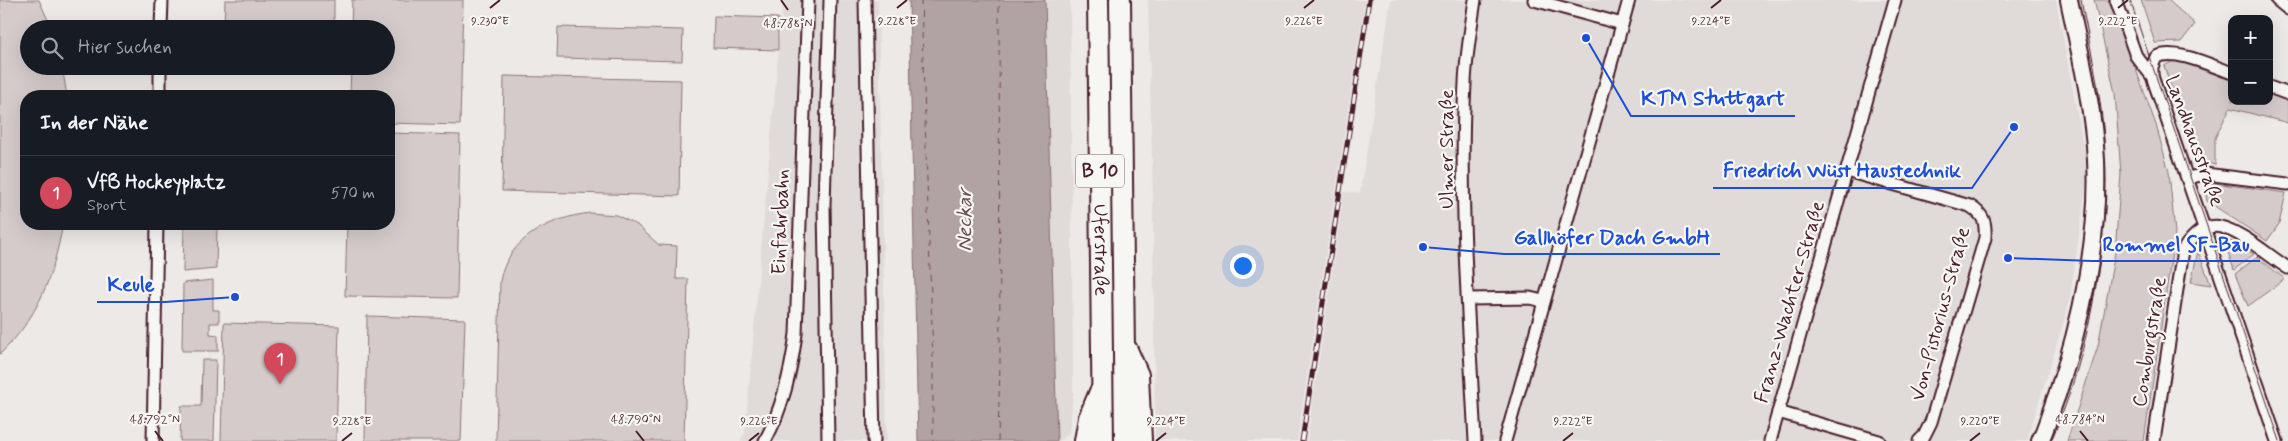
<!DOCTYPE html>
<html lang="de">
<head>
<meta charset="utf-8">
<style>
	body { margin:0; font-family:Mynerve,sans-serif; background:#20242c; color:#f1f3f6 }
	.controls { position:absolute; right:15px; top:15px; display:grid; overflow:hidden; border-radius:10px; box-shadow:0 5px 20px #0002 }
	.controls button { width:45px; height:45px; display:grid; place-items:center; padding:0; border:0; border-bottom:1px solid #363941; background:#171b24; color:#f1f3f6; font:25px sans-serif }
	.you { position:absolute; left:1242px; top:265px; width:18px; height:18px; margin:-12px; border:4px solid #fff; border-radius:50%; background:#1a73e8; box-shadow:0 0 0 8px #1a73e833 }
	.badge { display:grid; place-items:center; width:32px; height:32px; border-radius:50%; background:#d1495b; color:#fff; font-size:16px; font-weight:700 }
	.pin { position:absolute; translate:-50% -41px; filter:drop-shadow(0 1px 2px #0008) }
	.pin::after { content:''; position:absolute; top:26px; width:18px; height:15px; background:inherit; clip-path:polygon(0 0,100% 0,50% 100%) }
	.list { margin:0; padding:0; list-style:none }
	h2 { display:flex; justify-content:space-between; align-items:center; height:65px; margin:0; padding:0 20px; font-size:21px }
	h2 small { font-size:16px; font-weight:400; color:#9ea1a6 }
	.list li { display:grid; grid-template-columns:32px 1fr auto; gap:15px; align-items:center; box-sizing:border-box; height:75px; padding:0 20px; border-top:1px solid #363941 }
	.list b { display:block; font-size:19px; white-space:nowrap }
	.list p { margin:0; font-size:16px; white-space:nowrap; color:#9ea1a6 }
	.list em { font-size:16px; font-style:normal; color:#9ea1a6 }
	.icon { flex:none; width:28px; height:28px; fill:none; stroke:currentColor; stroke-width:2; stroke-linecap:round; stroke-linejoin:round }
	.map { position:relative; flex:none; width:2288px; height:441px; overflow:hidden }
	.search { position:absolute; background:#171b24; box-shadow:0 5px 20px #0002; left:20px; top:20px; width:375px; height:55px; display:flex; align-items:center; gap:12px; box-sizing:border-box; padding:0 18px; border-radius:28px; color:#9ea1a6; font-size:19px }
	.panel { position:absolute; background:#171b24; box-shadow:0 5px 20px #0002; left:20px; top:90px; width:375px; height:140px; border-radius:20px }
	.map>svg:first-child { display:block }
	.built { fill:#e0dad8 }
	.green { fill:#d4cbca; stroke:#8f757a }
	.water { fill:#b1a2a3; stroke:#886e73 }
	.lines { fill:none; stroke-linecap:round; stroke-linejoin:round }
	.ferry { stroke:#6e4d55; stroke-width:1; stroke-dasharray:6 5; stroke-linecap:butt }
	.street-casing { stroke:#4a1f2b; stroke-width:15 }
	.secondary-casing { stroke:#4a1f2b; stroke-width:20 }
	.highway-casing { stroke:#4a1f2b; stroke-width:24 }
	.street { stroke:#f6f6f2; stroke-width:11 }
	.secondary { stroke:#f6f6f2; stroke-width:16 }
	.highway { stroke:#f6f6f2; stroke-width:20 }
	.tram { stroke:#4a1f2b; stroke-width:1 }
	.rail-casing { stroke:#4a1f2b; stroke-width:5 }
	.rail { stroke:#f6f6f2; stroke-width:3; stroke-dasharray:9; stroke-linecap:butt }
	.ticks { fill:none; stroke:#4a1f2b; stroke-width:2 }
	.labels { text-anchor:middle; dominant-baseline:central; stroke-width:4.5; stroke-linejoin:round; paint-order:stroke }
	.shield { fill:#f6f6f2; stroke:#7e6067; stroke-width:1 }
	.shield-label { font-size:19px; font-weight:bold; fill:#4a1f2b }
	.street-label { font-size:20px; fill:#4a1f2b; stroke:#f6f6f2 }
	.water-label { font-size:21px; font-style:italic; fill:#6e4d55; stroke:#f6f6f2 }
	.ticks-label { font-size:12px; text-anchor:middle; fill:#4a1f2b; stroke:#f6f6f2; stroke-width:4.5; stroke-linejoin:round; paint-order:stroke }
	.leader { fill:none; stroke:#1d4ed8; stroke-width:2 }
	.callout-dot { fill:#1d4ed8; stroke:#f6f6f2; stroke-width:2 }
	.callout-label { font-size:21px; text-anchor:middle; font-weight:bold; fill:#1d4ed8; stroke:#f6f6f2; stroke-width:4.5; stroke-linejoin:round; paint-order:stroke }
</style>
</head>
<body>
<div class="map">
<svg width="2288" height="441" viewBox="0 0 2288 441">
	<rect width="100%" height="100%" fill="#ece9e6"/>
	<filter id="ink" filterUnits="userSpaceOnUse"><feTurbulence type="fractalNoise" baseFrequency=".02" numOctaves="2"/><feDisplacementMap in="SourceGraphic" scale="10" xChannelSelector="R" yChannelSelector="G"/><feConvolveMatrix kernelMatrix="1 2 1 2 8 2 1 2 1" color-interpolation-filters="sRGB"/></filter>
	<g filter="url(#ink)">
		<!-- built -->
		<g class="built">
			<polygon points="783,0 878,0 887,441 740,441 745,433"/>
			<polygon points="1045,0 1070,0 1073,393 1069,433 1061,440 1057,441"/>
			<polygon points="1148,0 1365,0 1297,441 1155,441 1153,200"/>
			<polygon points="1391,0 2056,0 2088,171 2069,304 2027,441 1307,441 1344,192 1360,193"/>
		</g>
		<!-- green -->
		<g class="green">
			<path d="M0,0H39L52,29H29V66H62L67,96H26V224H63C53,276 39,317 0,354Z"/>
			<polygon points="225,0 334,0 334,29 224,29"/>
			<polygon points="352,0 463,0 460,125 389,123 389,96 350,96 351,66 386,66 386,29 351,29"/>
			<polygon points="2094,0 2111,0 2156,125 2169,172 2175,233 2144,441 2067,441 2098,346 2115,252 2121,174 2115,93"/>
			<polygon points="2141,0 2168,0 2195,24 2181,42 2155,43"/>
			<polygon points="714,16 778,18 778,50 713,48"/>
			<polygon points="558,27 683,30 682,61 557,58"/>
			<polygon points="2175,60 2232,80 2232,101 2269,101 2269,93 2288,99 2288,123 2230,108 2215,138 2215,165 2196,160 2164,66"/>
			<polygon points="504,76 681,80 679,196 502,191"/>
			<polygon points="389,133 460,135 457,298 345,296 347,224 389,224"/>
			<polygon points="2215,183 2286,193 2279,224 2267,241 2207,201 2205,188"/>
			<path d="M590,213L616,215L637,225L659,245L677,246L676,279H688L684,441H496L500,281C508,238 550,218 590,213Z"/>
			<polygon points="184,224 217,224 216,269 183,272"/>
			<polygon points="2223,237 2254,254 2234,270"/>
			<polygon points="2198,251 2211,285 2191,282"/>
			<polygon points="2257,257 2285,279 2248,306 2235,274"/>
			<polygon points="213,280 213,310 219,310 219,323 210,323 210,334 218,335 218,351 182,351 183,283"/>
			<polygon points="367,316 465,319 461,441 365,441"/>
			<polygon points="224,323 339,326 336,441 221,441"/>
			<polygon points="202,360 216,360 214,441 180,441 181,406 201,406"/>
		</g>
		<!-- water -->
		<polygon class="water" points="909,0 1045,0 1057,441 918,441"/>
		<g class="lines">
			<!-- ferry -->
			<g class="ferry">
				<polyline points="921,0 933,359 933,441"/>
				<polyline points="998,441 1000,361 999,0"/>
			</g>
			<!-- street casing -->
			<g class="street-casing">
				<g id="street">
					<polyline points="865,0 874,441"/>
					<path d="M1475,0C1471,28 1466,56 1465,83C1459,202 1469,322 1475,441"/>
					<polyline points="1534,0 1622,24"/>
					<polyline points="2116,0 2136,56 2152,76 2277,441"/>
					<polyline points="2277,0 2288,9"/>
					<polyline points="161,29 162,0"/>
					<path d="M2152,76V67L2156,57C2176,48 2212,66 2232,73"/>
					<polyline points="2269,87 2288,94"/>
					<polyline points="160,96 160,66"/>
					<path d="M1847,171L1970,206C1984,215 1986,222 1985,238L1931,422L1924,436L1919,441"/>
					<polyline points="2188,178 2205,174 2288,184"/>
					<polyline points="1468,299 1530,298 1543,301"/>
					<polyline points="1778,412 1879,441"/>
					<polyline points="153,441 157,224"/>
					<path d="M765,441C783,407 791,372 796,334L808,0"/>
					<polyline points="828,441 824,205 830,0"/>
					<polyline points="1505,441 1629,0"/>
					<polyline points="1770,441 1895,0"/>
					<path d="M2154,441L2183,250C2191,238 2204,223 2221,227C2242,232 2269,256 2288,268"/>
				</g>
			</g>
			<!-- secondary casing -->
			<g class="secondary-casing">
				<path id="secondary" d="M2040,441C2047,426 2051,410 2057,395C2081,323 2100,236 2096,160C2093,106 2080,53 2069,0"/>
			</g>
			<!-- highway casing -->
			<g class="highway-casing">
				<g id="highway">
					<path id="s1" d="M1098,0L1103,441"/>
					<polyline points="1120,0 1125,441"/>
					<polyline points="1127,350 1138,375 1141,441"/>
					<polyline points="1085,441 1089,418 1100,392"/>
				</g>
			</g>
			<!-- street -->
			<use href="#street" class="street"/>
			<!-- secondary -->
			<use href="#secondary" class="secondary"/>
			<!-- highway -->
			<use href="#highway" class="highway"/>
			<!-- tram -->
			<g class="tram">
				<polyline points="2130,0 2280,441"/>
				<path d="M2051,441C2092,350 2112,226 2103,127C2099,84 2089,42 2081,0"/>
			</g>
			<!-- rail casing -->
			<g class="rail-casing">
				<polyline id="rail" points="1302,441 1369,0"/>
			</g>
			<!-- rail -->
			<use href="#rail" class="rail"/>
		</g>
	</g>
	<!-- ticks -->
	<path class="ticks" d="M781,0L788,10M490,8L500,0M897,8L907,0M1304,8L1314,0M1711,8L1721,0M2118,8L2128,0M155,431L163,441M636,431L644,441M2080,431L2088,441M342,441L352,433M749,441L759,433M1156,441L1166,433M1563,441L1573,433M1970,441L1980,433"/>
	<g class="labels">
		<!-- shield labels -->
		<rect class="shield" x="1076" y="154.5" width="48" height="33" rx="4"/>
		<g class="shield-label">
			<text x="1100" y="171">B 10</text>
		</g>
		<!-- street labels -->
		<g class="street-label">
			<text transform="translate(2194 141) rotate(70)">Landhausstraße</text>
			<text transform="translate(1447 149) rotate(-90)">Ulmer Straße</text>
			<text transform="translate(781 222) rotate(-88)">Einfahrbahn</text>
			<text stroke="none"><textPath href="#s1" startOffset="250">Uferstraße</textPath></text>
			<text transform="translate(1790 302) rotate(-74)">Franz-Wachter-Straße</text>
			<text transform="translate(1941 314) rotate(-75)">Von-Pistorius-Straße</text>
			<text transform="translate(2150 342) rotate(-81)">Comburgstraße</text>
		</g>
		<!-- water labels -->
		<g class="water-label">
			<text transform="translate(965 220) rotate(-90)">Neckar</text>
		</g>
	</g>
	<g class="ticks-label">
		<text x="897" y="25">9.228°E</text>
		<text x="1304" y="25">9.226°E</text>
		<text x="490" y="25">9.230°E</text>
		<text x="1711" y="25">9.224°E</text>
		<text x="2118" y="25">9.222°E</text>
		<text x="788" y="27">48.788°N</text>
		<text x="155" y="423">48.792°N</text>
		<text x="636" y="423">48.790°N</text>
		<text x="2080" y="423">48.784°N</text>
		<text x="352" y="425">9.228°E</text>
		<text x="759" y="425">9.226°E</text>
		<text x="1166" y="425">9.224°E</text>
		<text x="1573" y="425">9.222°E</text>
		<text x="1980" y="425">9.220°E</text>
	</g>
	<!-- callouts -->
	<path class="leader" d="M1586 38L1631 116H1795M2014 127L1972 188H1713M1423 247L1504 254H1720M2008 258L2092 261H2260M235 297L165 302H97"/>
	<g class="callout-dot">
		<circle cx="1586" cy="38" r="5"/>
		<circle cx="2014" cy="127" r="5"/>
		<circle cx="1423" cy="247" r="5"/>
		<circle cx="2008" cy="258" r="5"/>
		<circle cx="235" cy="297" r="5"/>
	</g>
	<g class="callout-label">
		<text x="1713" y="105">KTM Stuttgart</text>
		<text x="1842" y="177">Friedrich Wüst Haustechnik</text>
		<text x="1612" y="244">Gallhöfer Dach GmbH</text>
		<text x="2176" y="251">Rommel SF-Bau</text>
		<text x="131" y="291">Keule</text>
	</g>
</svg>
<div class="controls">
<button>+</button>
<button>−</button>
</div>
<div class="you"></div>
<div class="pin badge" style="left:280px;top:384px">1</div>
<div class="search"><svg class="icon" aria-label="search" viewBox="0 0 24 24"><circle cx="10" cy="10" r="6"/><path d="M15 15l6 6"/></svg>Hier suchen</div>
<section class="panel">
<h2>In der Nähe<small></small></h2>
<ul class="list">
<li><span class="badge">1</span><div><b>VfB Hockeyplatz</b><p>Sport</p></div><em>570 m</em></li>
</ul>
</section>
</div>
</body>
</html>
